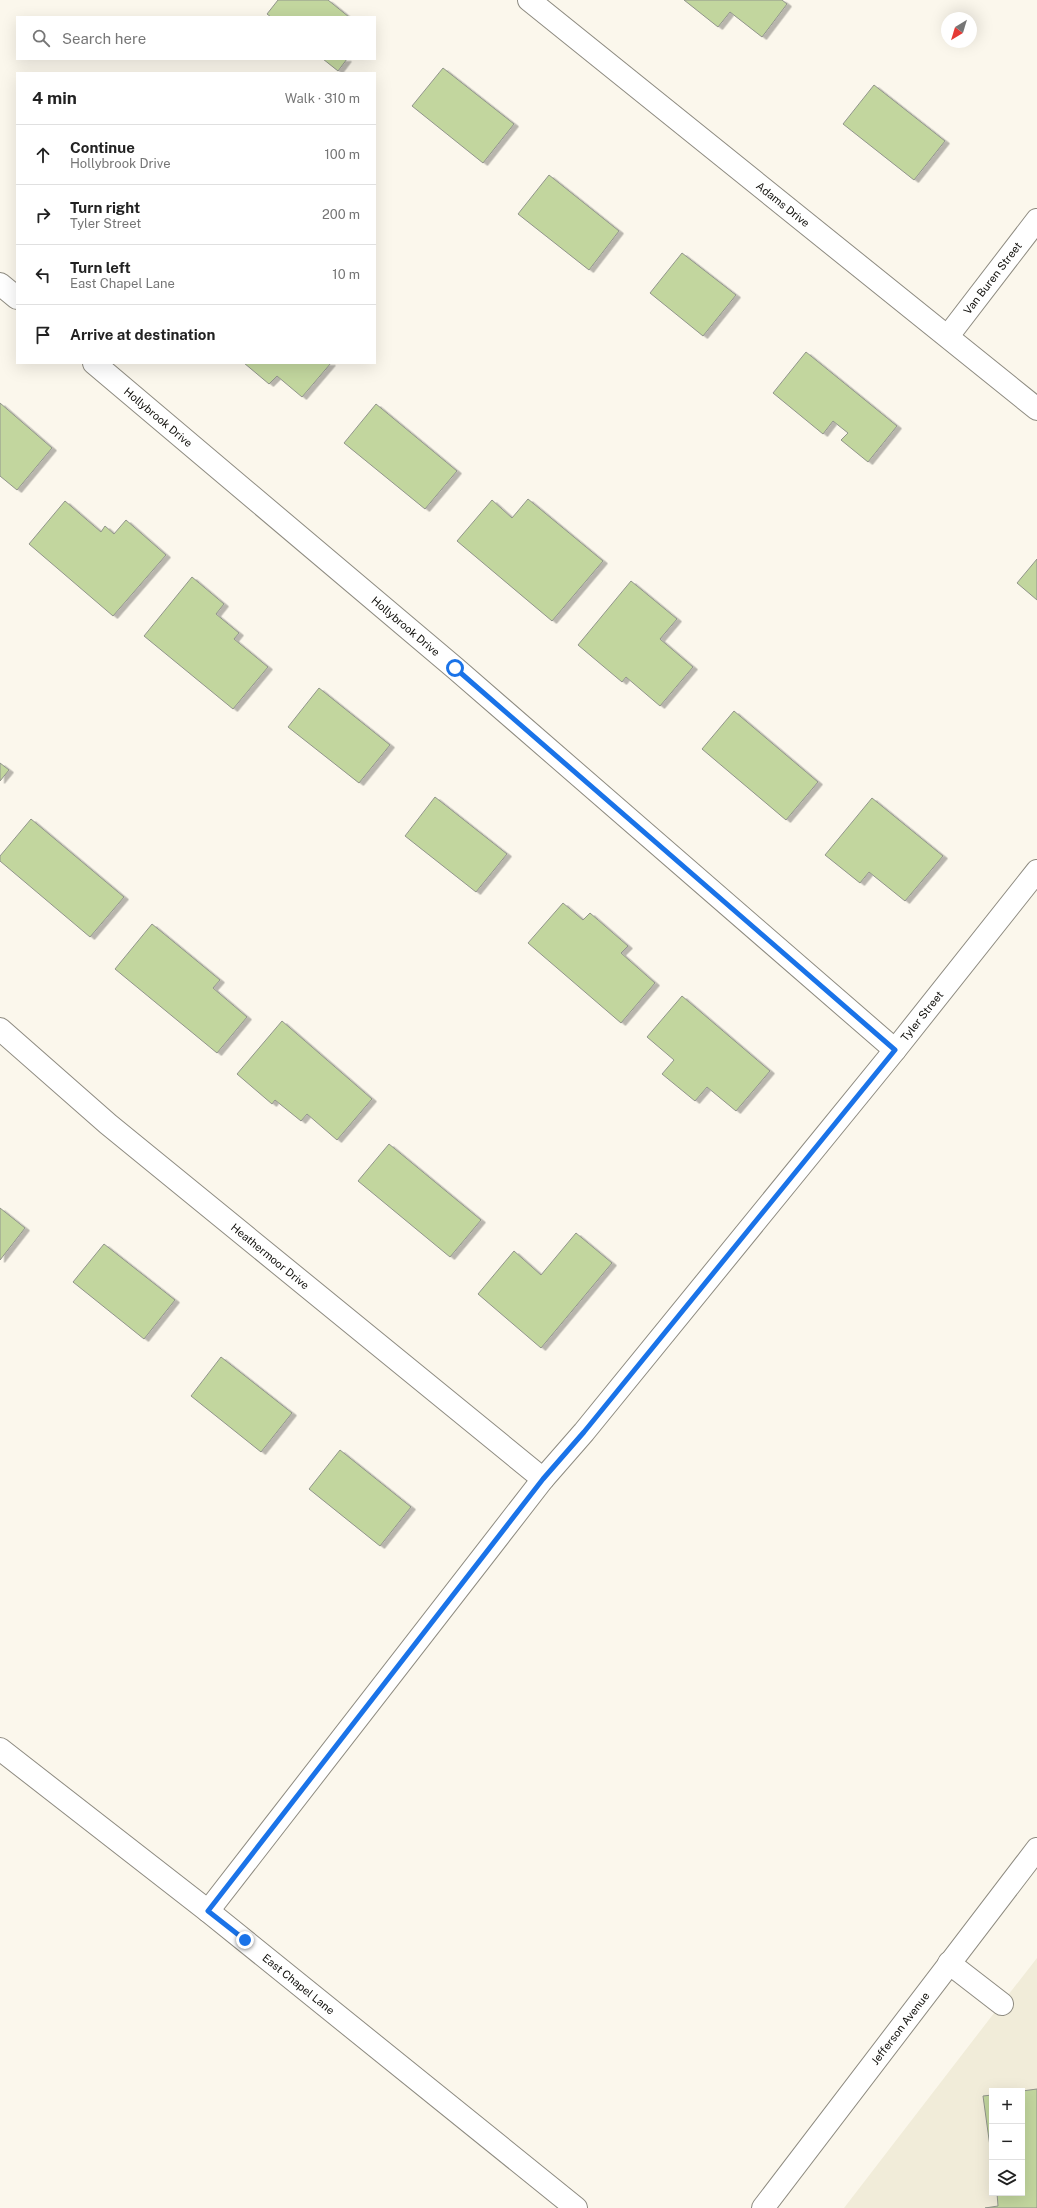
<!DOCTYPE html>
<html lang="en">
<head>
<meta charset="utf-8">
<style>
	body { margin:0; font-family:"Public Sans",sans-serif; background:#f6f6f6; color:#222 }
	.controls { position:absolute; right:12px; bottom:12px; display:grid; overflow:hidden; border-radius:0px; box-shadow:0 4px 16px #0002 }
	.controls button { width:36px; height:36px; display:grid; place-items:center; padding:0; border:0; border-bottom:1px solid #e0e0e0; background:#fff; color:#222; font:20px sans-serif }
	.compass { position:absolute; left:941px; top:12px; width:36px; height:36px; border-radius:50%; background:#fff; box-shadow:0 4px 16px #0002; rotate:218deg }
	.stop { position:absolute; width:12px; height:12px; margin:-9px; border:3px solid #1a73e8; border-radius:50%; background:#fff }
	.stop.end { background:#1a73e8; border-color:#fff; box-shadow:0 1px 4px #0008 }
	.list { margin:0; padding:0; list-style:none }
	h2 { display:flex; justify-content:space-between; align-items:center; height:52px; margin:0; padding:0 16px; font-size:17px }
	h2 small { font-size:13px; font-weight:400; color:#767676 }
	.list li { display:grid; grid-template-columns:26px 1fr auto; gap:12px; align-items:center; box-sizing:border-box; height:60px; padding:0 16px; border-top:1px solid #e0e0e0 }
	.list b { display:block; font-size:15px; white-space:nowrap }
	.list p { margin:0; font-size:13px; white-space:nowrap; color:#767676 }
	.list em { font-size:13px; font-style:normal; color:#767676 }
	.icon { flex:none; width:22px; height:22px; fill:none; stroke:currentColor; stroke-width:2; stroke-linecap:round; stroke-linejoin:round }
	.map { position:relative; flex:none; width:1037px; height:2208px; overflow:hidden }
	.search { position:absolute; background:#fff; box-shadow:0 4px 16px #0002; left:16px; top:16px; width:360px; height:44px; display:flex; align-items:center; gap:10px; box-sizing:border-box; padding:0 14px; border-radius:0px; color:#767676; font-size:15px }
	.panel { position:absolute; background:#fff; box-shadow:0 4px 16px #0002; left:16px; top:72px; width:360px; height:292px; border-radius:0px }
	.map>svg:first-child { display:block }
	.built { fill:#f1ecd9; fill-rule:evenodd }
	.building { fill:#c2d69e; stroke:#91958b; filter:url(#shadow) }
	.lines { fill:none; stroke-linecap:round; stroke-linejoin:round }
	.lane-casing { stroke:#8e8b81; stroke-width:24 }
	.street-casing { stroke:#8e8b81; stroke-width:24 }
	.secondary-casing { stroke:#8e8b81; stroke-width:24 }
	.lane { stroke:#fff; stroke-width:22 }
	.street { stroke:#fff; stroke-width:22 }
	.secondary { stroke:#fff; stroke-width:22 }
	.route { stroke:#1a73e8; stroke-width:5 }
	.labels { text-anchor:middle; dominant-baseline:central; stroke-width:4; stroke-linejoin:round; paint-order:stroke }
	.street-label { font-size:11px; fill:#11100c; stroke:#fff }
</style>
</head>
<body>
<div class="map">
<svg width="1037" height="2208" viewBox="0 0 1037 2208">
	<defs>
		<filter id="shadow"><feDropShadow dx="4.5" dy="2.5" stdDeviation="0" flood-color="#0004"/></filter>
	</defs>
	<rect width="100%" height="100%" fill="#fbf7ec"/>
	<!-- built -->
	<path class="built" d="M1037,1958V2208H844L991,2017ZM992,2091H1022V2193H992Z"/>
	<!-- building -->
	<g class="building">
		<polygon points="278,0 328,0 349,17 271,17 267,14"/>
		<polygon points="684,0 782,0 787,4 762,37 730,12 718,27"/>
		<polygon points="323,59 347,59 338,71"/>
		<polygon points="443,68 514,124 483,163 412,106"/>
		<polygon points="874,85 945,141 914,180 843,124"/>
		<polygon points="549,175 619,231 589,270 518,214"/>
		<polygon points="682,253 736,295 703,336 650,293"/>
		<polygon points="806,352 897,426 868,462 841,440 848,433 833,421 823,434 773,393"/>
		<polygon points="244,363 331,363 302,397 277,376 269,384"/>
		<polygon points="0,403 52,448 17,490 0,476"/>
		<polygon points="376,404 457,471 425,509 344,443"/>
		<polygon points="528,499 603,561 552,621 457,541 492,500 512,518"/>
		<polygon points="65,501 101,532 105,526 114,534 126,520 166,555 113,616 29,544"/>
		<polygon points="1037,559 1037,600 1017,583"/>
		<polygon points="192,577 224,604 216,614 239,633 234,639 268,667 233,709 144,636"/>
		<polygon points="631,581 677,619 660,639 693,667 660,706 626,677 622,682 578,645"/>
		<polygon points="319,688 390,745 359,783 288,727"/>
		<polygon points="734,711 818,782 786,820 702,749"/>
		<polygon points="0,763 9,770 0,781"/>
		<polygon points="435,797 507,854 476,892 405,836"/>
		<polygon points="872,798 943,856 905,901 869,872 860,883 825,855"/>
		<polygon points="31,819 124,897 90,937 0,861 0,856"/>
		<polygon points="563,903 583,920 590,913 628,946 621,953 655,983 621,1023 528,943"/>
		<polygon points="152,924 220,980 213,988 247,1017 217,1053 115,969"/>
		<polygon points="682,996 770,1071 736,1111 707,1087 695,1101 662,1074 674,1060 647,1037"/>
		<polygon points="282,1021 372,1099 337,1140 307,1114 301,1121 275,1100 272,1104 237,1074"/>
		<polygon points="389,1144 481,1220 450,1257 358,1181"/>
		<polygon points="0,1208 25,1228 0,1260"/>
		<polygon points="576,1233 612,1263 541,1348 478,1294 514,1251 541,1275"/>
		<polygon points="104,1244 175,1300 144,1339 73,1282"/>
		<polygon points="221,1357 292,1413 261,1452 191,1396"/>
		<polygon points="340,1450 411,1507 380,1546 309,1489"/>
		<polygon points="1037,2089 1037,2208 985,2208 998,2206 997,2193 1022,2193 1022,2091"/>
		<polygon points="992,2095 992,2161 983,2096"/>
	</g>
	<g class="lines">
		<!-- lane casing -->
		<g class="lane-casing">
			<polyline id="lane" points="949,1963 1002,2004"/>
		</g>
		<!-- street casing -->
		<g class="street-casing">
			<g id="street">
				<path id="s1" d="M529,0L1037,409"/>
				<polyline points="0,284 17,298"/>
				<path id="s2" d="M948,336L1037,220"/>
				<path id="s3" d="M94,363L455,668L895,1050"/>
				<path id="s4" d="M0,1029L108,1124L543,1479"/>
				<path id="s5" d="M0,1749L208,1911L576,2208"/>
				<path id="s6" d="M208,1911L543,1479L584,1432L895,1050L1037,871"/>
			</g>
		</g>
		<!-- secondary casing -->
		<g class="secondary-casing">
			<g id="secondary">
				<path id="s7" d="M763,2208L1037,1849"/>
			</g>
		</g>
		<!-- lane -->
		<use href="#lane" class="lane"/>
		<!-- street -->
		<use href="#street" class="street"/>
		<!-- secondary -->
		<use href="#secondary" class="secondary"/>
	</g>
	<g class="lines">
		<!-- route -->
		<polyline class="route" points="245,1940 208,1911 543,1479 584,1432 895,1050 455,668"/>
	</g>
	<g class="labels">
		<!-- street labels -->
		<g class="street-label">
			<text stroke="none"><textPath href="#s1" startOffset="326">Adams Drive</textPath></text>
			<text stroke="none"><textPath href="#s2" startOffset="73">Van Buren Street</textPath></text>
			<text stroke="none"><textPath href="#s3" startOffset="84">Hollybrook Drive</textPath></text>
			<text stroke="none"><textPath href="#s3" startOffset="408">Hollybrook Drive</textPath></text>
			<text stroke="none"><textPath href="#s6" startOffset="1145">Tyler Street</textPath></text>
			<text stroke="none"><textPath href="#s4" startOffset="353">Heathermoor Drive</textPath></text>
			<text stroke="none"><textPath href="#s5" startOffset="380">East Chapel Lane</textPath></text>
			<text stroke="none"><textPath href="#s7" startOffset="226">Jefferson Avenue</textPath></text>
		</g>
	</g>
</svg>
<div class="controls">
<button>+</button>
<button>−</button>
<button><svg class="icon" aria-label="layers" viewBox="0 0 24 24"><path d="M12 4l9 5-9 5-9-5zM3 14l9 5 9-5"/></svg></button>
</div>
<svg class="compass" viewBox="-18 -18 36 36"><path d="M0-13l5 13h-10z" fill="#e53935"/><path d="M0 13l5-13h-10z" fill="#767676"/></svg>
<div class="stop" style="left:455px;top:668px"></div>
<div class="stop end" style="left:245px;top:1940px"></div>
<div class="search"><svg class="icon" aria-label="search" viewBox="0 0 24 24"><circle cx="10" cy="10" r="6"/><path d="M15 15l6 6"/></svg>Search here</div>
<section class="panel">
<h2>4 min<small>Walk · 310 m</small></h2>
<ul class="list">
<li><svg class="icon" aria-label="ahead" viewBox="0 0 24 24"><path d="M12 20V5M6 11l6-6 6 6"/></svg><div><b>Continue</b><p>Hollybrook Drive</p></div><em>100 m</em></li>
<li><svg class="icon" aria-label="right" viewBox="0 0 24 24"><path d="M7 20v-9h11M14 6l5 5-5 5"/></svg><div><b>Turn right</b><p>Tyler Street</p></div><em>200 m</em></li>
<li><svg class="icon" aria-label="left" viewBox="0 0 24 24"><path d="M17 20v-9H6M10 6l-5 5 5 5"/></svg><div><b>Turn left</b><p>East Chapel Lane</p></div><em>10 m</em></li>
<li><svg class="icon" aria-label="arrive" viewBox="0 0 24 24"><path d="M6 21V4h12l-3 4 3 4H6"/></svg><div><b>Arrive at destination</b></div></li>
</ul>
</section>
</div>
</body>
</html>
